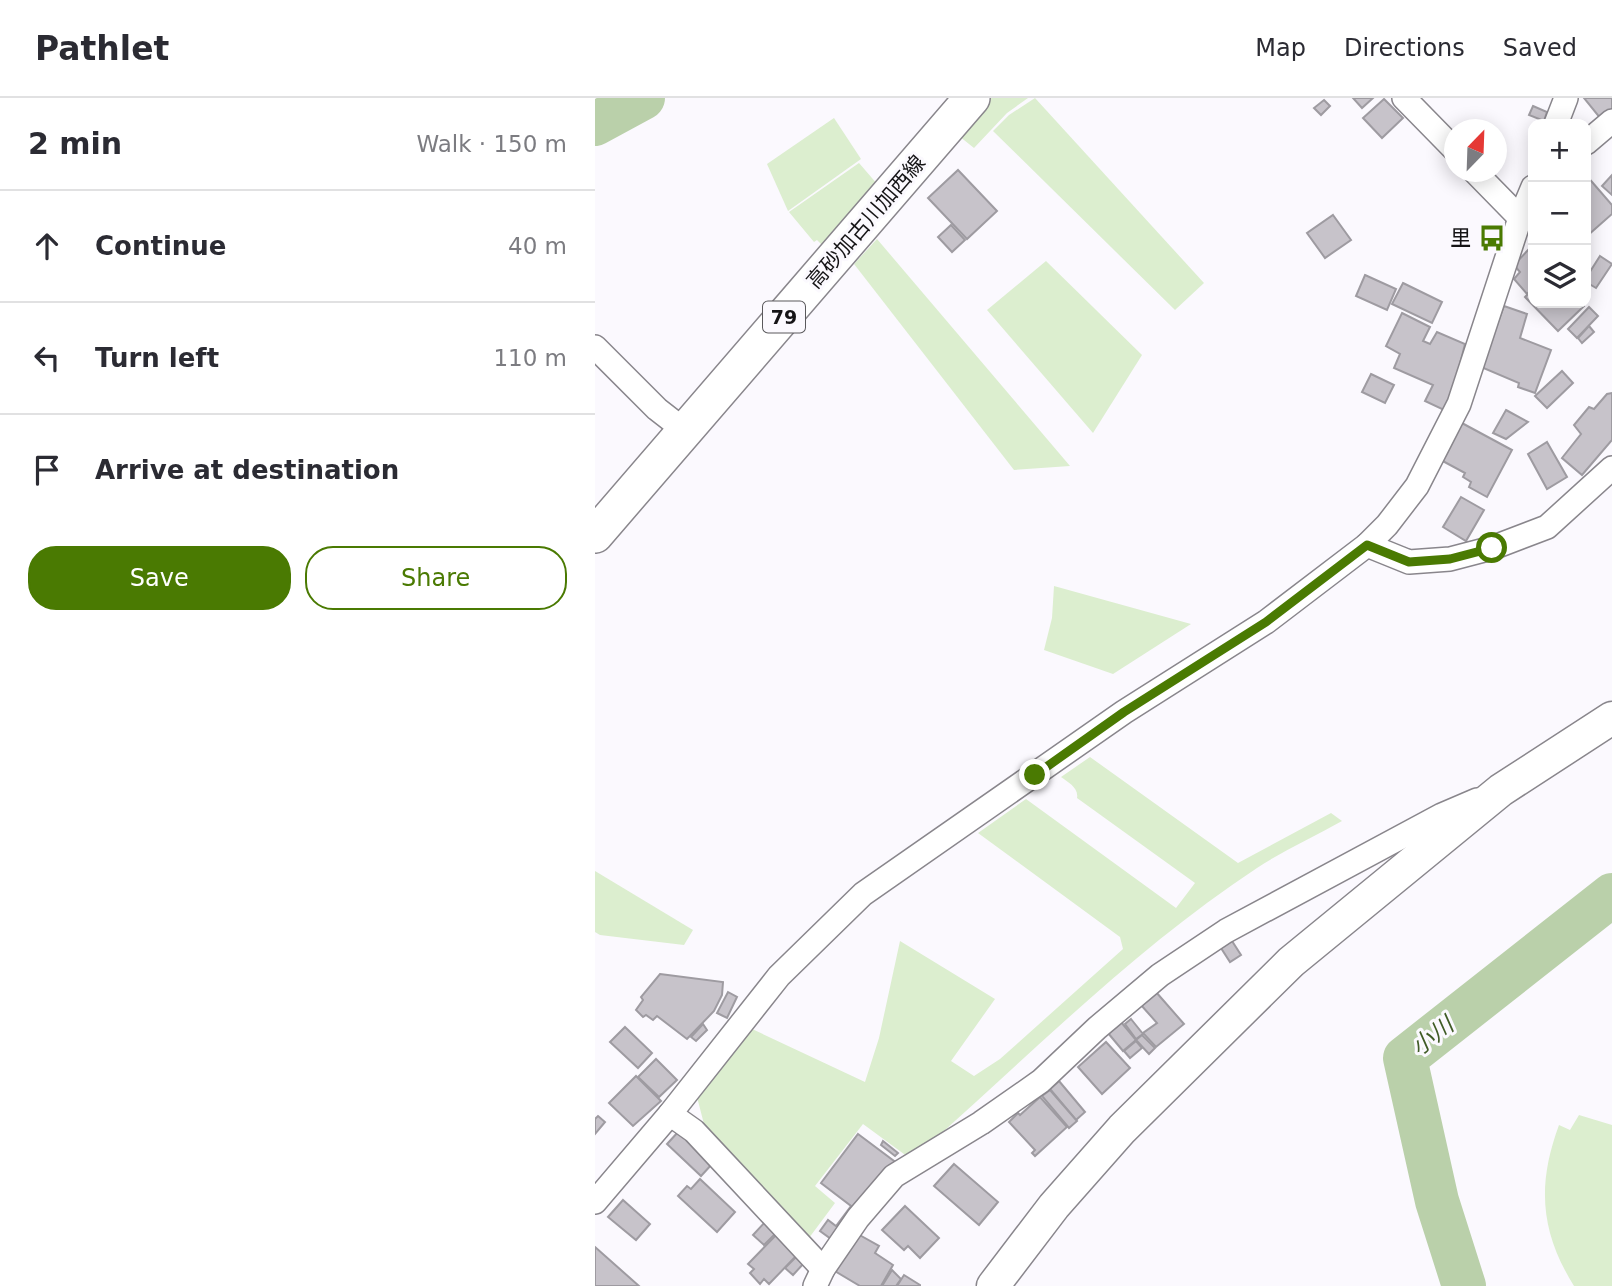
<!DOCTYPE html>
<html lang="en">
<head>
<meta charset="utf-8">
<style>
	body { margin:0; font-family:"DejaVu Sans","Noto Sans JP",sans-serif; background:#f2f2f3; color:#2b2b33 }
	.controls { position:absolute; right:21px; top:21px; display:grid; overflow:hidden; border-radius:14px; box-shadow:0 4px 18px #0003 }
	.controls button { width:63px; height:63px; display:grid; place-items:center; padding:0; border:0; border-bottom:2px solid #e1e1e2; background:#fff; color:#2b2b33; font:35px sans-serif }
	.compass { position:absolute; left:849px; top:21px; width:63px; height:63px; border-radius:50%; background:#fff; box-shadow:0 4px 18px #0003; rotate:23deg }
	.stop { position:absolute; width:21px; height:21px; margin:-16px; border:5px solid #4a7a02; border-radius:50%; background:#fff }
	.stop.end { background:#4a7a02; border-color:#fff; box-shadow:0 2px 7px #0008 }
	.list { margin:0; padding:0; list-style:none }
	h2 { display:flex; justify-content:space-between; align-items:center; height:91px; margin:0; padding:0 28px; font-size:30px }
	h2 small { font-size:23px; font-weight:400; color:#7c7c81 }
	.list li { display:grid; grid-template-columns:46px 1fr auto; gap:21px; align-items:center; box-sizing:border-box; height:112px; padding:0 28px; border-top:2px solid #e1e1e2 }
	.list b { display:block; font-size:26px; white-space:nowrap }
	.list em { font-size:23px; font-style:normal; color:#7c7c81 }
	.actions { display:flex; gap:14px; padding:21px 28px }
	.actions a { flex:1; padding:16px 0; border:2px solid #4a7a02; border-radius:28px; text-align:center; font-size:24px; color:#4a7a02 }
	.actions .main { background:#4a7a02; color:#fff }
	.icon { flex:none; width:38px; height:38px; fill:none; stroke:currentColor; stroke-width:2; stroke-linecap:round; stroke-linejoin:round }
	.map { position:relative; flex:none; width:1017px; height:1188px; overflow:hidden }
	header { display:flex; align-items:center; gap:42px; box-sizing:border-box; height:98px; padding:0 35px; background:#fff; border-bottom:2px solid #e1e1e2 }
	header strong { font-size:33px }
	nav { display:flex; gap:38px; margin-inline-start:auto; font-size:24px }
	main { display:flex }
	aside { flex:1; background:#fff }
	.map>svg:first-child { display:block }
	.green { fill:#dceecf }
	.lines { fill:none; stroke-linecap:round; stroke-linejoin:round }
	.river { stroke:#bad0aa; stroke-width:44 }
	.building { fill:#c7c3ca; stroke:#9e9ba1; stroke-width:2 }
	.street-casing { stroke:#89868c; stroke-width:26 }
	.secondary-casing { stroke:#89868c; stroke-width:35 }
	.primary-casing { stroke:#89868c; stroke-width:38 }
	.street { stroke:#fff; stroke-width:23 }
	.secondary { stroke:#fff; stroke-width:32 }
	.primary { stroke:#fff; stroke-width:35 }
	.route { stroke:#4a7a02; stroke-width:9 }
	.labels { text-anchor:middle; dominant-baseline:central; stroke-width:6; stroke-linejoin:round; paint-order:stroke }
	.shield { fill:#fbf9fe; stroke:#5a595c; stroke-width:2 }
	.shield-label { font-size:19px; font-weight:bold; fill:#151416 }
	.street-label { font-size:21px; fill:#151416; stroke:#fbf9fe }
	.poi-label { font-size:21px; fill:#151416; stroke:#fbf9fe; text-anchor:end }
	.water-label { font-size:23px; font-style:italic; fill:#405c26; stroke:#fbf9fe }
</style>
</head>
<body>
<header>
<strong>Pathlet</strong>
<nav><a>Map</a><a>Directions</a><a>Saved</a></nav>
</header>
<main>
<aside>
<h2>2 min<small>Walk · 150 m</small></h2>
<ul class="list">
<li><svg class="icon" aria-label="ahead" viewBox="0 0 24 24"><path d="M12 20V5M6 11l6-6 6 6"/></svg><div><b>Continue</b></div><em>40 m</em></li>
<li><svg class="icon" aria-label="left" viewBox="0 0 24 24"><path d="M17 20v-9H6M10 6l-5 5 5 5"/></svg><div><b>Turn left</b></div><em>110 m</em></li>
<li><svg class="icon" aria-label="arrive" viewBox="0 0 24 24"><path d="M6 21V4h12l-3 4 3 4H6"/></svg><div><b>Arrive at destination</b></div></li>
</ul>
<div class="actions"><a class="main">Save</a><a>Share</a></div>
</aside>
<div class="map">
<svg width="1017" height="1188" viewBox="0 0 1017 1188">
	<rect width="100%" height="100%" fill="#fbf9fe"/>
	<!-- green -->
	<g class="green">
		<polygon points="396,0 433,0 412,15 379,50 364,38"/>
		<polygon points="440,0 609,185 580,212 398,33 414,17"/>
		<polygon points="239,20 266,61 193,113 172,66"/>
		<polygon points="264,65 283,87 230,150 222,142 219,144 194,114"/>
		<polygon points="282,141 475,368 419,372 259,166"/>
		<polygon points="451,163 547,257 498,335 392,212"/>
		<polygon points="459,488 596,526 518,576 449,552 457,520"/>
		<path d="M495,659L643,765L736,715L747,723C719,739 689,752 662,770C545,847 444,948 340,1041L313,1059L268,1026L220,1088L240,1105L214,1140L110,1030L102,999L155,930L270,984L284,940L305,843L400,901L356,963L379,978L405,961L528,851L525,839L383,735L431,701L581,810L600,785L482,700C484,690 473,684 466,679Z"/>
		<polygon points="0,773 98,832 89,847 5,837 0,834"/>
		<path d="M984,1017L1017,1027V1188H979C945,1133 942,1087 964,1027L975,1032Z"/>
	</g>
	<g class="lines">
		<!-- river -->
		<g class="river">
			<polyline points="0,26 48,0"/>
			<polyline points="869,1188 842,1103 810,960 1017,797"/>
		</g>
	</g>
	<!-- building -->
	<g class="building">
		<polygon points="758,0 778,0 767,10"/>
		<polygon points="989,0 1017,0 1017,12 1006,21"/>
		<polygon points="789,1 808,20 787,40 768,20"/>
		<polygon points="729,2 735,8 726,17 719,10"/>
		<polygon points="938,8 952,14 949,23 934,17"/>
		<polygon points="363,72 402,113 372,141 333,100"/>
		<polygon points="991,77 1017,107 1017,116 992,138"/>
		<polygon points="1017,77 1017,97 1007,88"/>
		<polygon points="738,117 756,142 730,160 712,135"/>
		<polygon points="356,127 370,142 357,154 343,139"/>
		<polygon points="934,151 938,155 938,190 932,196 919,181 925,174 919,167"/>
		<polygon points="1005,158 1017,166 1001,190 991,184 991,180"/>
		<polygon points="770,177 801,191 792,212 761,198"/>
		<polygon points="808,185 847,204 837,225 797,206"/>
		<polygon points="938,191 938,205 987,205 989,208 963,233 930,199"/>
		<polygon points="909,208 932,216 925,240 956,252 940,295 923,289 924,285 886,269"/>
		<polygon points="994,209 1003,218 982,240 973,231"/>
		<polygon points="807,215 835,229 828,243 835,246 842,234 870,246 860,286 849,312 830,303 838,287 799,270 805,256 791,248"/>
		<polygon points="994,228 999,234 987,245 983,240"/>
		<polygon points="967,273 978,285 952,310 940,298"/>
		<polygon points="776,276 799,287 790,305 767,294"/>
		<polygon points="1017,295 1017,342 987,377 967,360 986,336 979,327 994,309 999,311 1012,296"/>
		<polygon points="911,312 933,324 911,341 898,335"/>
		<polygon points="865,324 917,352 892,399 874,389 876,384 868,379 870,375 844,361"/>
		<polygon points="952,344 972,379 952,391 933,356"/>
		<polygon points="866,399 889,412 871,443 848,429"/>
		<polygon points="637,843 646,857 635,864 626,850"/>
		<polygon points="65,876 128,884 127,897 119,913 92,941 62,918 58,922 51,917 48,919 41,912 48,902 46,899"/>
		<polygon points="133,894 142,899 132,920 122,915"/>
		<polygon points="561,894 589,926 561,949 548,935 562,925 546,907"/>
		<polygon points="536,921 548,936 541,941 530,926"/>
		<polygon points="526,924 541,942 528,953 513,935"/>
		<polygon points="108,926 112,932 101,943 96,939"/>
		<polygon points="30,929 57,955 43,970 15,944"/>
		<polygon points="547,937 560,950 554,956 541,942"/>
		<polygon points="541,943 547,950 535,960 529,953"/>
		<polygon points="511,944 535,970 507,996 483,969"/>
		<polygon points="61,961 82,982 64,999 43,979"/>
		<polygon points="41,978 66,1003 38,1028 14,1005"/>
		<polygon points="464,983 490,1014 481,1022 455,991"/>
		<polygon points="455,992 482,1023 474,1030 447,998"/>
		<polygon points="445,999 472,1029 440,1058 437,1055 440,1052 414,1024 423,1015 425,1017"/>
		<polygon points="3,1018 10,1024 0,1036 0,1021"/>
		<polygon points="84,1033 118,1065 106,1078 72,1046"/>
		<polygon points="263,1036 303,1066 243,1146 225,1133 233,1122 241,1128 256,1108 226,1085"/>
		<polygon points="288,1043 303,1055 300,1058 286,1047"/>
		<polygon points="359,1066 403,1104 384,1127 339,1088"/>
		<polygon points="105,1081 140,1114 122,1134 83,1098 92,1088 96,1091"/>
		<polygon points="28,1102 55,1126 41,1142 13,1119"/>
		<polygon points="310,1108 344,1140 325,1160 313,1148 309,1152 287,1132"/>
		<polygon points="171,1123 182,1134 169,1147 158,1137"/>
		<polygon points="183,1135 204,1155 174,1186 169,1181 165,1186 155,1175 159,1171 153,1166"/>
		<polygon points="261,1135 284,1148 280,1155 298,1167 286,1188 265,1188 238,1172"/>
		<polygon points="0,1149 44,1188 0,1188"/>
		<polygon points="203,1157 210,1164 198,1177 190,1170"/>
		<polygon points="297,1172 306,1181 301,1188 287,1188"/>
		<polygon points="309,1177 325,1187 325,1188 302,1188"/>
	</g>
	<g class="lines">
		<!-- street casing -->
		<g class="street-casing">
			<g id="street">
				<polyline points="809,0 860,52"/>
				<polyline points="961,26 971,0"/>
				<polyline points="991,45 1017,23"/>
				<polyline points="880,74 925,120"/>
				<polyline points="0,249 62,311 89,332"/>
				<polyline points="772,447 814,464 855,461 897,450 952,429 1017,370"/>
				<polyline points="75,1016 99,1033 228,1171"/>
				<polyline points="0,1104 75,1016 184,878 268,796 529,614 671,524 772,447 792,427 822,388 864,306 925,120 938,89"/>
				<polyline points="220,1188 228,1171 263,1120 299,1078 386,1025 446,983 502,930 565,877 631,833 847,717 882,702"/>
			</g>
		</g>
		<!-- secondary casing -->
		<g class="secondary-casing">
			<polyline id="secondary" points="398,1188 459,1108 527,1031 696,864 906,692 1017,620"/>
		</g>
		<!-- primary casing -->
		<g class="primary-casing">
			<polyline id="primary" points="0,437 377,0"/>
		</g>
		<!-- street -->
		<use href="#street" class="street"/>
		<!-- secondary -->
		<use href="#secondary" class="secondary"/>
		<!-- primary -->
		<use href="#primary" class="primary"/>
	</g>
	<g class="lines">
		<!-- route -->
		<polyline class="route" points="440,677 529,614 671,524 772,447 814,464 855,461 897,450"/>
	</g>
	<!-- icons -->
	<defs>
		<g id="bus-bare" transform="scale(2.1)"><path d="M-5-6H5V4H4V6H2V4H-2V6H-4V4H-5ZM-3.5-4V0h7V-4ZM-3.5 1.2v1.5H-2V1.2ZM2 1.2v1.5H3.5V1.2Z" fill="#4a7a02" stroke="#fbf9fe" stroke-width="2.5" paint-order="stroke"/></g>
	</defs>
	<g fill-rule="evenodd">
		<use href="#bus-bare" x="897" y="140"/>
	</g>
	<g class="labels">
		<!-- shield labels -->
		<rect class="shield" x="168" y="203.5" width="42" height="31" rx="5"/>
		<g class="shield-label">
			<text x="189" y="219">79</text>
		</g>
		<!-- street labels -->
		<g class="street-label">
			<text transform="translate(271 124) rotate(-49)">高砂加古川加西線</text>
		</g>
		<!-- poi labels -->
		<g class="poi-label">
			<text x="876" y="140">里</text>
		</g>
		<!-- water labels -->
		<g class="water-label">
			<text transform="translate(837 938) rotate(-38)">小川</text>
		</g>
	</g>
</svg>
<div class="controls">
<button>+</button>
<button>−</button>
<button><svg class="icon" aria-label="layers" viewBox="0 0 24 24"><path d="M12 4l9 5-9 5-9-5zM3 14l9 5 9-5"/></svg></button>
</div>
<svg class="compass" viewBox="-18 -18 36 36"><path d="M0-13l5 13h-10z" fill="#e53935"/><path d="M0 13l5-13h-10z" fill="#7c7c81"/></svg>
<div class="stop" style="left:897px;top:450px"></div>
<div class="stop end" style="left:440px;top:677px"></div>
</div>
</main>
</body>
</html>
